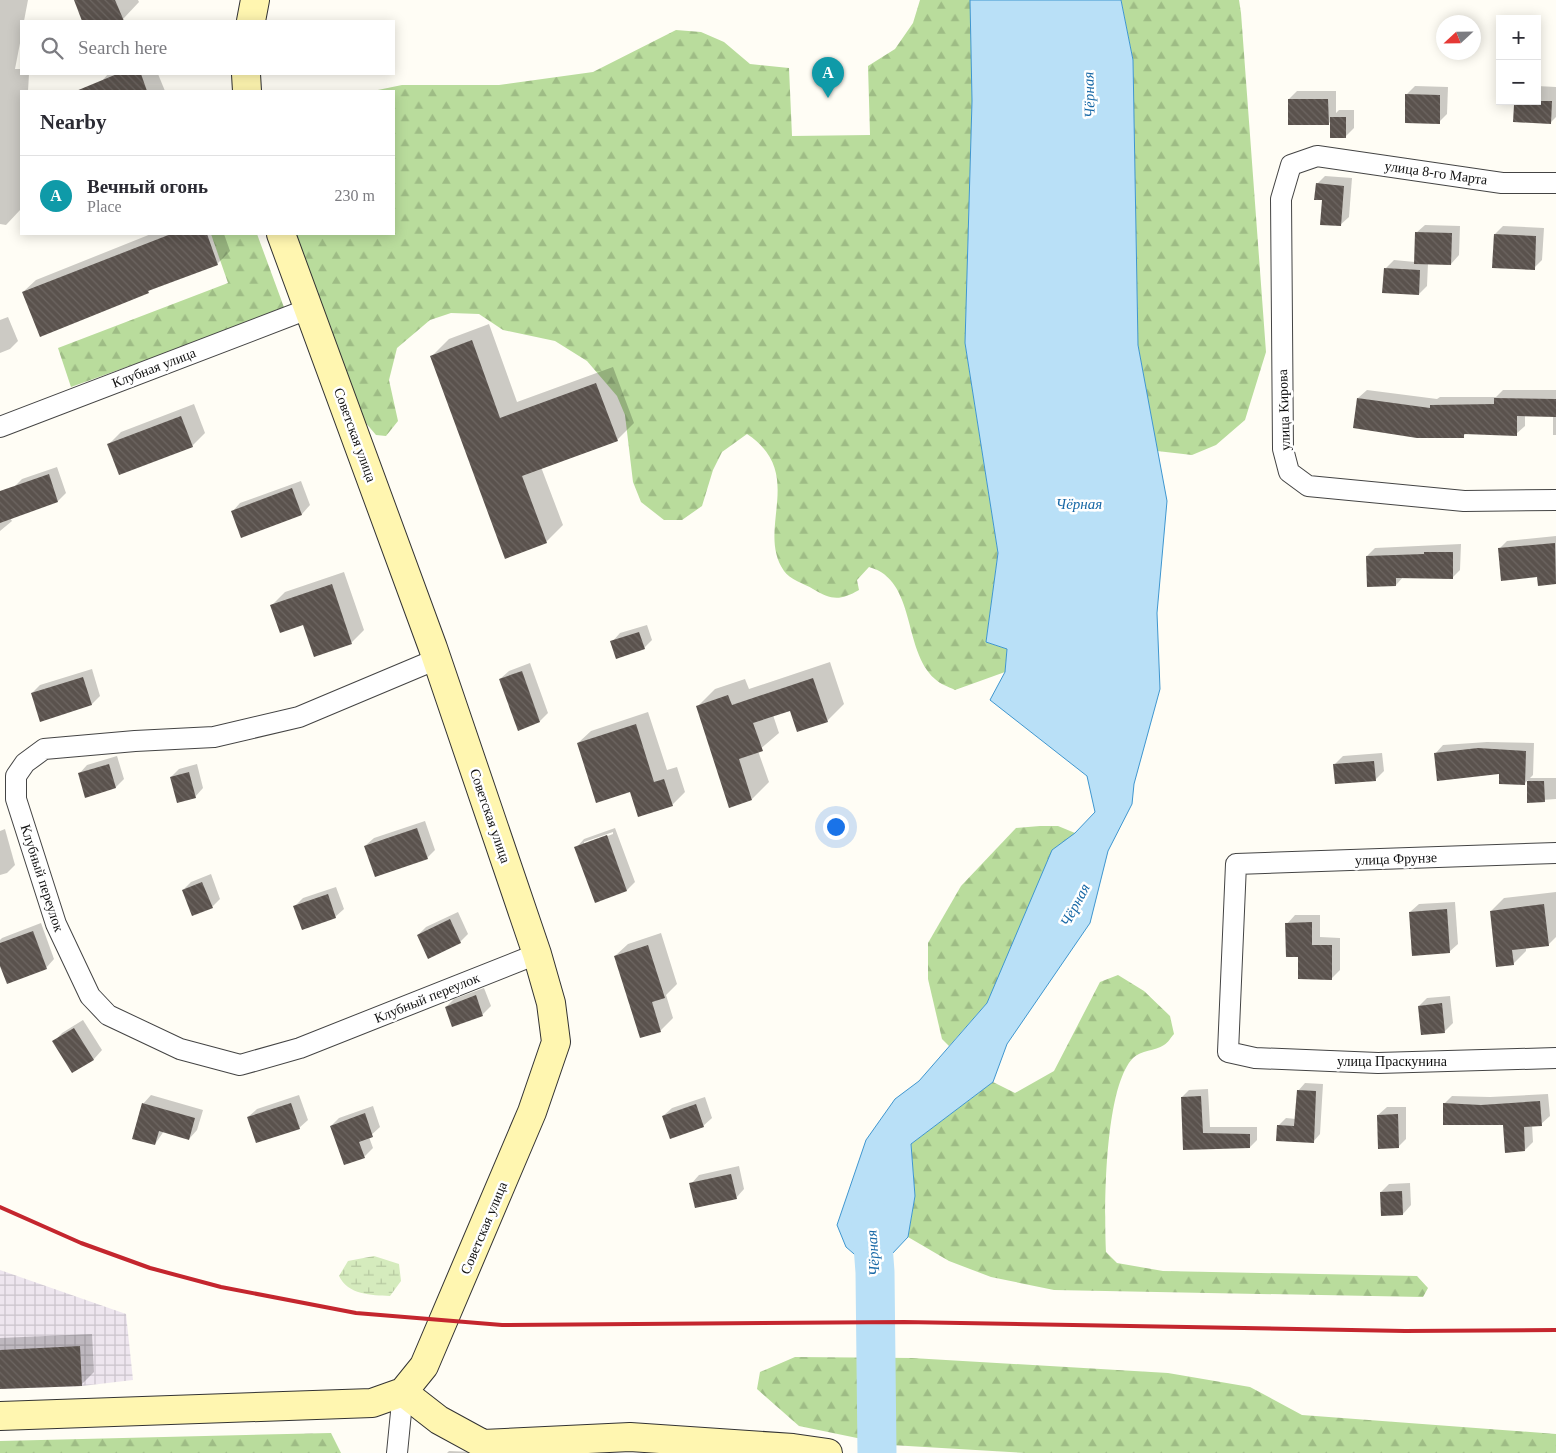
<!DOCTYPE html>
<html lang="en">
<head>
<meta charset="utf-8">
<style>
	body { margin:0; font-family:Georgia,serif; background:#f2f2f3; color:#2b2b33 }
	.controls { position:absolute; right:15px; top:15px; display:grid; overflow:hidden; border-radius:0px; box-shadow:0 2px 12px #0003 }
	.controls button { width:45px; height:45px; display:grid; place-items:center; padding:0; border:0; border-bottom:1px solid #e1e1e2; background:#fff; color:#2b2b33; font:25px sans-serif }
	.compass { position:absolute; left:1436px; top:15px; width:45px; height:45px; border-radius:50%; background:#fff; box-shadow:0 2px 12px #0003; rotate:248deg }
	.you { position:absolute; left:835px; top:826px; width:18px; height:18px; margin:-12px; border:4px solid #fff; border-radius:50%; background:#1a73e8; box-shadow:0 0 0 8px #1a73e833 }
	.badge { display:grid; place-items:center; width:32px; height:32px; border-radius:50%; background:#c4262e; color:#fff; font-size:16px; font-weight:700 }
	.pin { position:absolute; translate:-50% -41px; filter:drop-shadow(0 1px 2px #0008) }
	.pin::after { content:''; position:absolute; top:26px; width:18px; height:15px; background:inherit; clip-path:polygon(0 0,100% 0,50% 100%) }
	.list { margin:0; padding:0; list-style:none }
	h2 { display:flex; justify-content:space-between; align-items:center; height:65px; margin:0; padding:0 20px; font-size:21px }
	h2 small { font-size:16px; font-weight:400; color:#7c7c81 }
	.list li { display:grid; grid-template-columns:32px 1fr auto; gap:15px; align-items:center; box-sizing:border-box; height:80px; padding:0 20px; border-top:1px solid #e1e1e2 }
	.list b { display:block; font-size:19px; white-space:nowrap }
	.list p { margin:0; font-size:16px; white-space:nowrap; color:#7c7c81 }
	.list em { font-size:16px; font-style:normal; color:#7c7c81 }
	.icon { flex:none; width:28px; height:28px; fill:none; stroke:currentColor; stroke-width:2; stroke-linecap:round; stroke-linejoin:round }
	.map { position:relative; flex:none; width:1556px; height:1453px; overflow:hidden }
	.search { position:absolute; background:#fff; box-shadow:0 2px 12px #0003; left:20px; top:20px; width:375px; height:55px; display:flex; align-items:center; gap:12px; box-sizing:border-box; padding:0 18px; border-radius:0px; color:#7c7c81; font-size:19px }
	.panel { position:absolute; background:#fff; box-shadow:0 2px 12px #0003; left:20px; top:90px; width:375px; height:145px; border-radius:0px }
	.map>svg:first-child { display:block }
	.industrial { fill:url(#industrial-grid) }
	.forest { fill:url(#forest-firs) }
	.wetland { fill:url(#wetland-marsh) }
	.water { fill:#b9e0f7; stroke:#3f96cf }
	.shadow { fill:#0003; fill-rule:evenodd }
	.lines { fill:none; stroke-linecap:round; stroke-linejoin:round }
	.river { stroke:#b9e0f7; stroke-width:39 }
	.building { fill:url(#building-back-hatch) }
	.street-casing { stroke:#444; stroke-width:22 }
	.secondary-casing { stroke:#333; stroke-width:30 }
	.street { stroke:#fff; stroke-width:20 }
	.secondary { stroke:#fff6b0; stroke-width:28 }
	.rail { stroke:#c4262e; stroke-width:4 }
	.labels { text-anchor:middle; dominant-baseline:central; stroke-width:5; stroke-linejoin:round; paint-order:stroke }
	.street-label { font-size:14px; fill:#111; stroke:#fff }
	.water-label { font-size:15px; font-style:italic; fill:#1768a6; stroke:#fff }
</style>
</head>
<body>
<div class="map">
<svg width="1556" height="1453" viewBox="0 0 1556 1453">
	<defs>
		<pattern id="industrial-grid" width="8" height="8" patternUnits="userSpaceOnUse" patternTransform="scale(1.25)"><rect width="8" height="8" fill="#eee6ef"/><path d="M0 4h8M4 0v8" fill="none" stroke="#cbc4cc"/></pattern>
		<pattern id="forest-firs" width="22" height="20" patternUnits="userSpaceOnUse" patternTransform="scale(1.25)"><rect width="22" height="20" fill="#b9dc9c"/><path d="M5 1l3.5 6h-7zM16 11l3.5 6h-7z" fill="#9ebc85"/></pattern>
		<pattern id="wetland-marsh" width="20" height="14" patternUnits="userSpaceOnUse" patternTransform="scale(1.25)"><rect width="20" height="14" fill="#d5ebbd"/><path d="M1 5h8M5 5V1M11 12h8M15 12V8" fill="none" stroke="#b6c8a1"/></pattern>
		<pattern id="building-back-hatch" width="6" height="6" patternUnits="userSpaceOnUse" patternTransform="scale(1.25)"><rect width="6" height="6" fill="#5a524d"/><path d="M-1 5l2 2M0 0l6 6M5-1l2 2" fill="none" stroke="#6d6662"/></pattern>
	</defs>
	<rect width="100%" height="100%" fill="#fffdf5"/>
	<!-- industrial -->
	<polygon class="industrial" points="0,1270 126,1314 133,1380 82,1386 0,1389"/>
	<!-- forest -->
	<g class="forest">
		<path d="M920,0H970L972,101L965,343L998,553L986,642L1007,649L1005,672L955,690C949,687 940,684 935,679C902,650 917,580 869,567L857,580L859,590C840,601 831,600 813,589C805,584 789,579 784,571C755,529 807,474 747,434L722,452L713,470L702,506L682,520H664L641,502L633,482L625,415L617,396L587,361L555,341L503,330L479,314L451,313L430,320L397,348L389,380L398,421L386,436L376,435L359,415L296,234H394V91H373L402,85H499L593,72L676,30L701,32L724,42L750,64L789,68L792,136L870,135L868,66L895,49L913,23Z"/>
		<polygon points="1121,0 1239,0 1241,13 1266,352 1245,420 1216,445 1192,455 1157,451 1138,345 1133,60"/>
		<polygon points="211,234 257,234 285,310 71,387 58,348 228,283"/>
		<polygon points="1040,826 1058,826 1075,833 987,1003 949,1046 942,1039 928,979 928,943 961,886 1016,828"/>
		<path d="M1118,975L1144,991L1170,1016L1174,1034C1171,1037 1168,1043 1164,1045C1155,1051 1141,1050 1133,1058C1104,1088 1104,1210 1106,1252L1117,1263L1163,1271L1417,1276L1428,1288L1423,1297L1054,1290L991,1277L949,1261L908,1237L915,1196L911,1144L993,1082L1015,1093L1054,1071L1100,982Z"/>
		<polygon points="795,1357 912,1358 1168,1373 1250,1387 1302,1415 1556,1434 1556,1453 1025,1453 891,1445 799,1426 757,1389 760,1372"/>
		<polygon points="331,1433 341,1453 0,1453 0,1441"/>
	</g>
	<!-- wetland -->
	<path class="wetland" d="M374,1256L399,1264L401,1281L390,1296C371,1295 348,1295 339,1276L348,1261Z"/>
	<!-- water -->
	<polygon class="water" points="970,0 1121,0 1133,60 1138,345 1167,501 1157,613 1160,689 1134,784 1132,804 1108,851 1090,923 1007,1044 993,1082 911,1144 915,1196 908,1237 875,1272 846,1247 837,1225 866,1140 895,1099 919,1081 987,1003 1052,850 1075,833 1095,812 1087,776 990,700 1005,672 1007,649 986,642 998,553 965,343 972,101"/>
	<!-- shadow -->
	<g class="shadow">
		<polygon points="0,0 28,0 24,21 21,21 21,38 15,69 21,69 21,74 29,74 28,91 21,91 21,209 6,225 0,224"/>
		<polygon points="75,0 138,0 139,2 123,19 116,21 84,21"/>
		<polygon points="108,74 158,74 165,91 106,91 102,81"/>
		<polygon points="1415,86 1448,87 1447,114 1439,122 1406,95"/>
		<polygon points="1537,86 1556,87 1556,117 1551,122 1515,106 1519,101 1537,101"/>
		<polygon points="1297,91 1336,91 1336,113 1339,110 1354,110 1354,128 1346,136 1331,121 1328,124 1289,99"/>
		<polygon points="1325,176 1352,178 1349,217 1340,225 1323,199 1317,184"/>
		<polygon points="1425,225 1460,226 1459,255 1451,264 1428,263 1427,286 1419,294 1385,269 1394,260 1415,262 1416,233"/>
		<polygon points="1503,226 1544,228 1542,260 1534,268 1495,234"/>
		<polygon points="151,234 224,234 230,251 217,264 151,288 148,292 23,292 36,280"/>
		<polygon points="8,317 18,341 10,349 0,353 0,320"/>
		<polygon points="489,324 517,402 613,367 634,423 617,440 541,467 563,525 546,542 432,356 449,339"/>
		<polygon points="1367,390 1437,399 1440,397 1496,397 1503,390 1556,390 1556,435 1553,435 1553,416 1525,415 1525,426 1516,434 1467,433 1463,436 1358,398"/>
		<polygon points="194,404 205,433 192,446 109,444 121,432"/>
		<polygon points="57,467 66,493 58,501 10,518 12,521 0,531 0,494 14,487 22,479"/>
		<polygon points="301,481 310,505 302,514 241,536 232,512 240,503"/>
		<polygon points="1556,536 1556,583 1539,585 1538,576 1499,549 1507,541"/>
		<polygon points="1461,544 1460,570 1452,578 1403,577 1396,585 1367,556 1375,548"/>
		<polygon points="344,572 364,630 352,642 315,655 304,624 272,605 285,592"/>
		<polygon points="647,625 652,640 644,648 612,642 620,633"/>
		<polygon points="830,662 844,704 827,721 791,710 773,715 779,733 758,751 769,782 752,799 698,706 715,689 745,679 749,689"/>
		<polygon points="530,663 548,713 540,721 500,679 509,671"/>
		<polygon points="92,669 100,696 92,704 32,693 40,685"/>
		<polygon points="648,712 667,770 677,767 685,792 673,804 639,815 631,791 578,743 591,731"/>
		<polygon points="1487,742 1534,743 1533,775 1530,778 1556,778 1556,799 1528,801 1528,780 1524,784 1500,772 1435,754 1443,745"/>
		<polygon points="1382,753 1384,771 1375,780 1334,765 1343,756"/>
		<polygon points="117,756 124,779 116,787 86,796 79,774 87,765"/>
		<polygon points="197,764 203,788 195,797 171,777 179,769"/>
		<polygon points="425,821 435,850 427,858 365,846 374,838"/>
		<path d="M615,828L635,882L627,890L596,901L576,848L584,839ZM613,832V834L584,845V842Z"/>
		<polygon points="5,829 15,865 7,873 0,875 0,831"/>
		<polygon points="211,874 220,899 212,907 183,890 191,882"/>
		<polygon points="336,887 344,909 335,917 295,906 303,898"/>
		<polygon points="1556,892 1556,937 1548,945 1526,948 1526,951 1513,964 1491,911 1504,898"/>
		<polygon points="1455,902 1458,944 1449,952 1410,912 1419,904"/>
		<polygon points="458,912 468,934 460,942 418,935 426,927"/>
		<polygon points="1295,915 1320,915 1320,937 1340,938 1340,970 1332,978 1300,955 1287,924"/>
		<polygon points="41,923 54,959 46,968 0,962 0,940 2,938"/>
		<polygon points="661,933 677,984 666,995 673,1018 661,1030 641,1037 615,956 628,944"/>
		<polygon points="484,988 491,1006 483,1014 453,1025 446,1007 454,999"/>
		<polygon points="1450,996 1453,1023 1445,1031 1422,1034 1419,1006 1427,998"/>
		<polygon points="83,1020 102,1050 94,1059 73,1071 54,1042 62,1033"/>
		<polygon points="1305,1083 1323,1084 1320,1134 1313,1142 1278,1126 1286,1118 1296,1119 1298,1091"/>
		<polygon points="1208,1089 1210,1127 1257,1127 1257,1140 1250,1147 1184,1149 1182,1097 1189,1090"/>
		<polygon points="1548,1094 1550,1116 1541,1124 1532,1125 1533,1142 1525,1150 1505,1123 1444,1104 1452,1096 1490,1097"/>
		<polygon points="151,1095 203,1110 197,1130 189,1139 164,1131 155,1144 143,1104"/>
		<polygon points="299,1095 308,1120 299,1128 248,1117 257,1109"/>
		<polygon points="705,1097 712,1118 703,1126 663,1116 672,1108"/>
		<polygon points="373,1106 380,1127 369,1137 373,1148 365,1156 344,1164 331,1126 339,1118"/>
		<polygon points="1387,1107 1406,1107 1406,1139 1398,1147 1378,1115"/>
		<polygon points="739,1166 744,1189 736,1198 691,1184 699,1175"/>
		<polygon points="1410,1183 1411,1205 1403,1214 1381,1192 1389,1184"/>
		<polygon points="92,1334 94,1372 82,1384 0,1388 0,1338"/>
		<polygon points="449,1451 474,1452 474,1453 447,1453"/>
	</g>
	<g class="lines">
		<!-- river -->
		<polyline class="river" points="871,1219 875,1272 877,1453"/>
	</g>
	<!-- building -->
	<g class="building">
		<polygon points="74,0 115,0 124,21 82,21"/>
		<polygon points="117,74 141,74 147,91 76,91"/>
		<polygon points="1405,94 1440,95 1440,124 1405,123"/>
		<polygon points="1288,99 1328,99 1329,125 1288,125"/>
		<polygon points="1522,101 1552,101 1551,124 1513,122 1514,105 1522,105"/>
		<rect x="1330" y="117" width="16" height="21"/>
		<polygon points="1316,183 1344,186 1341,226 1320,225 1322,200 1314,200"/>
		<polygon points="1415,232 1452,233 1451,265 1414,264"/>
		<polygon points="171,234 207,234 218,265 148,291 149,293 40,337 22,292"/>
		<polygon points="1494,234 1536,236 1535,270 1492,268"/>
		<polygon points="1384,268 1420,270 1419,295 1382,293"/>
		<polygon points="472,340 500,418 596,383 618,441 522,476 547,543 505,559 430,356"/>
		<polygon points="1357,398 1430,408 1430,405 1494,404 1494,398 1556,399 1556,417 1517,416 1517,436 1464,434 1464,438 1417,438 1353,428"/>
		<polygon points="181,416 193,447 119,475 107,444"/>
		<polygon points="49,474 58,502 0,523 0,491"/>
		<polygon points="292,488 302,515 241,538 231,511"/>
		<polygon points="1555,543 1556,584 1538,586 1537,577 1501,581 1498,548"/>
		<polygon points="1424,552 1453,552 1453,579 1396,578 1396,586 1367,587 1366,556 1424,554"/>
		<polygon points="332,584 352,644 314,657 303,625 280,633 270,605"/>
		<polygon points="639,632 645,649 616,659 610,641"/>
		<polygon points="522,671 540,722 518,731 499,679"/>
		<polygon points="83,677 92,705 40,722 31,693"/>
		<polygon points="813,678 828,722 797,732 790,711 753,723 763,751 739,759 752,800 729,808 696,706 728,695 732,705"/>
		<polygon points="636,724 654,782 664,779 673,806 638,817 630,792 596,803 577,743"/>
		<polygon points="1478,748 1526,751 1525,785 1499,784 1499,774 1437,781 1434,753"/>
		<polygon points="1374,761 1376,781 1335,784 1333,764"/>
		<polygon points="109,764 116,788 85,798 78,773"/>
		<polygon points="189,772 196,798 177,803 170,777"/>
		<polygon points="1527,781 1544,781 1545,802 1527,803"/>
		<polygon points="417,828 428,859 375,877 364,846"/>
		<polygon points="607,835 627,891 595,903 574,847"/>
		<polygon points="202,882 213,908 192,916 182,890"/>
		<polygon points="328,894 336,918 302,930 293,906"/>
		<polygon points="1544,904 1549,946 1512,950 1514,965 1496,967 1490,911"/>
		<polygon points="1447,909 1450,953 1412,956 1409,912"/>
		<polygon points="450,919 461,943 428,959 417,935"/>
		<polygon points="1312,922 1312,945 1332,945 1332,980 1298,979 1298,957 1286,957 1285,923"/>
		<polygon points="33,931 47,969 7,984 0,966 0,943"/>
		<polygon points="648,945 665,998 652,1002 661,1032 640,1038 614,956"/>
		<polygon points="476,995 483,1016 452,1027 445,1007"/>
		<polygon points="1442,1003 1445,1033 1421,1035 1418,1006"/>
		<polygon points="74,1028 94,1060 72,1073 52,1041"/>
		<polygon points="1297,1090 1316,1091 1314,1143 1276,1141 1277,1125 1294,1126"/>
		<polygon points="1201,1096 1203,1133 1250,1134 1250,1148 1183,1150 1181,1097"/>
		<polygon points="1540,1101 1542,1126 1524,1127 1525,1151 1505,1153 1503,1125 1443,1125 1443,1103 1481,1105"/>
		<polygon points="142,1103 195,1118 189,1140 159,1131 155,1145 132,1139"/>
		<polygon points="291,1103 300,1129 256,1143 247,1117"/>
		<polygon points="696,1104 704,1127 670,1139 662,1116"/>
		<polygon points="365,1113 373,1137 359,1142 365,1158 344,1165 330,1126"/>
		<polygon points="1398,1114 1399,1148 1378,1149 1377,1115"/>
		<polygon points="731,1174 737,1199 695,1208 689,1183"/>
		<polygon points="1402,1191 1403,1215 1381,1216 1380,1192"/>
		<polygon points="80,1346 82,1386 0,1389 0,1350"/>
	</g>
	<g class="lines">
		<!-- street casing -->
		<g class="street-casing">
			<g id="street">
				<polyline points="1556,183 1502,183 1317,156 1291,165 1281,199 1283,449 1289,472 1308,486 1464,501 1556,500"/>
				<polyline points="0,427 308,309"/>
				<polyline points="437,659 299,717 214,737 135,741 44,749 25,763 16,776 16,799 56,924 90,996 108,1015 180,1049 240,1065 300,1048 537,954"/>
				<polyline points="1556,853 1236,864 1228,1052 1255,1058 1378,1063 1556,1058"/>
				<polyline points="397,1453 403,1392"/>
			</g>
		</g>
		<!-- secondary casing -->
		<g class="secondary-casing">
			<g id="secondary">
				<polyline points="251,21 255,0"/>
				<polyline points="246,74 247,91"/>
				<polyline points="403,1392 439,1420 483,1444 630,1437 793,1448 828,1453"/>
				<polyline points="0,1416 372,1403 403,1392 424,1366 532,1112 556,1042 551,1003 537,954 433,648 281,234"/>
			</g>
		</g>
		<!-- street -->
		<use href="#street" class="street"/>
		<!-- secondary -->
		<use href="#secondary" class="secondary"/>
		<!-- rail -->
		<polyline class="rail" points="0,1207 81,1243 150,1268 221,1287 356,1313 502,1325 904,1322 1405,1331 1556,1330"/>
	</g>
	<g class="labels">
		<!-- street labels -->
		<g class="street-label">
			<text transform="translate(1436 173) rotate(8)">улица 8-го Марта</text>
			<text transform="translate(154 368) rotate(-21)">Клубная улица</text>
			<text transform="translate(1284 410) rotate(-92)">улица Кирова</text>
			<text transform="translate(355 435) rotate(70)">Советская улица</text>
			<text transform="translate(490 816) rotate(71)">Советская улица</text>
			<text transform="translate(1396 859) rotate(-2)">улица Фрунзе</text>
			<text transform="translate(42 878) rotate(72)">Клубный переулок</text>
			<text transform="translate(427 998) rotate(-22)">Клубный переулок</text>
			<text x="1392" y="1061">улица Праскунина</text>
			<text transform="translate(484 1228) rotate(-67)">Советская улица</text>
		</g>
		<!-- water labels -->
		<g class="water-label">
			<text transform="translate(1089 95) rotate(-92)">Чёрная</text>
			<text x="1079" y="504">Чёрная</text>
			<text transform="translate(1075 905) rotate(-62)">Чёрная</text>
			<text transform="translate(873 1253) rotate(-94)">Чёрная</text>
		</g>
	</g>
</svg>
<div class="controls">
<button>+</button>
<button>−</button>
</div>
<svg class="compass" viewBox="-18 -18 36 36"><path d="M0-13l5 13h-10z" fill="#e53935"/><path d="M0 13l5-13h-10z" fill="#7c7c81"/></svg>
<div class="you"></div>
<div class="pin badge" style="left:828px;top:98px;background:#0f9aa8">A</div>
<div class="search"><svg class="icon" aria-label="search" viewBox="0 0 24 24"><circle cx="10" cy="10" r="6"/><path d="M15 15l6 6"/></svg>Search here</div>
<section class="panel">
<h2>Nearby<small></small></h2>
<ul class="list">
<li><span class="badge" style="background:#0f9aa8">A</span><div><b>Вечный огонь</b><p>Place</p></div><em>230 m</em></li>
</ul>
</section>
</div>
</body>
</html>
